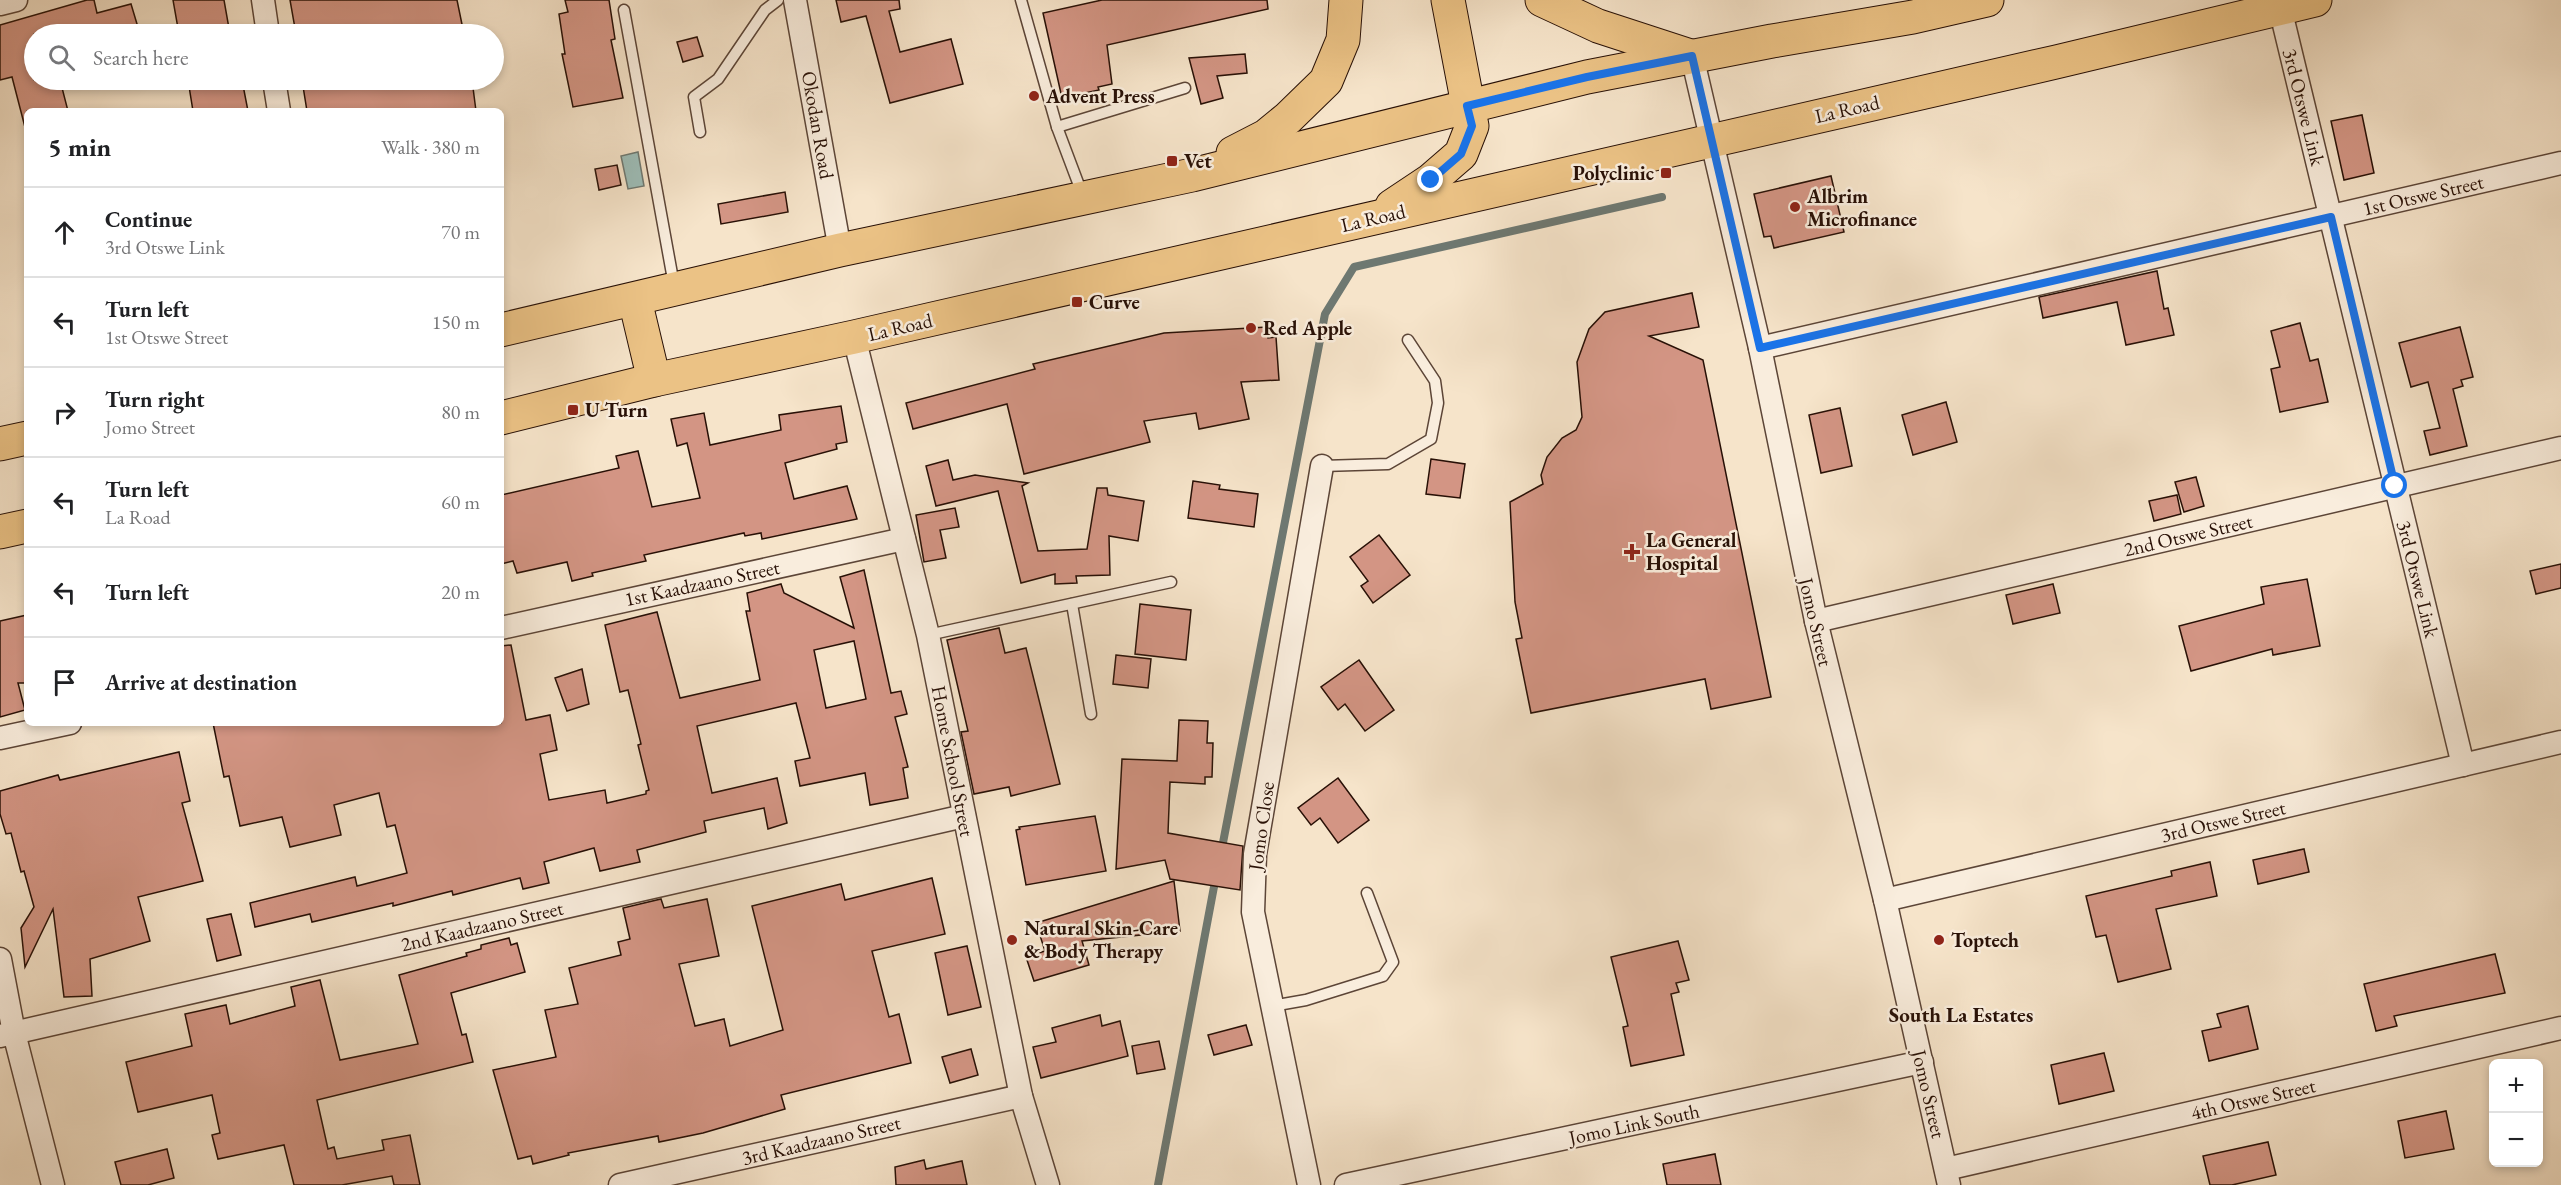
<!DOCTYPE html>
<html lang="en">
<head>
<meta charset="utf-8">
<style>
	body { margin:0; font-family:"EB Garamond",serif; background:#f2f2f2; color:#202124 }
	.controls { position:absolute; right:18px; bottom:18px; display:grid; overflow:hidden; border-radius:9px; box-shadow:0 3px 9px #0003 }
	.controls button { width:54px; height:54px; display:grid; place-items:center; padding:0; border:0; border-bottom:2px solid #e0e0e0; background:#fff; color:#202124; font:30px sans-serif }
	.stop { position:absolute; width:18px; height:18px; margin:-14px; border:4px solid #1a73e8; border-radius:50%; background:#fff }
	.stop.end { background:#1a73e8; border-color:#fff; box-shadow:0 2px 6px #0008 }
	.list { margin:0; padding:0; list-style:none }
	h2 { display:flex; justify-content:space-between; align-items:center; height:78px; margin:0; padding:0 24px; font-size:26px }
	h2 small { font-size:20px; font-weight:400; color:#757577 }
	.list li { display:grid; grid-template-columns:39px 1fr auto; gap:18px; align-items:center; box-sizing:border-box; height:90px; padding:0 24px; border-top:2px solid #e0e0e0 }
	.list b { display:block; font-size:22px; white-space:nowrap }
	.list p { margin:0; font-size:20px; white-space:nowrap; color:#757577 }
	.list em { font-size:20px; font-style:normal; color:#757577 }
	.icon { flex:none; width:33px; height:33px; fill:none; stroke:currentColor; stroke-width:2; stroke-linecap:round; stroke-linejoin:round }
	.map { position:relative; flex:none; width:2561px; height:1185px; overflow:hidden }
	.search { position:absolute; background:#fff; box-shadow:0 3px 9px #0003; left:24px; top:24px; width:480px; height:66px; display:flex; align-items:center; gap:15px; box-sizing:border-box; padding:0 21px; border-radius:33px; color:#757577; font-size:22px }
	.panel { position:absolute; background:#fff; box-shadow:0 3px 9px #0003; left:24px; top:108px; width:480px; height:618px; border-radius:9px }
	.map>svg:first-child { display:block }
	.water { fill:#9dbeb9; stroke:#6e7871; stroke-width:1.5 }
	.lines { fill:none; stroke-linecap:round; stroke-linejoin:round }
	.stream { stroke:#6e7871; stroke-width:8 }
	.building { fill:#d39584; stroke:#281006; stroke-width:1.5; fill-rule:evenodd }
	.lane-casing { stroke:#5c4537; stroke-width:13 }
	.street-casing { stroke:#5c4537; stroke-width:25 }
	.primary-casing { stroke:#281006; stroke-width:35 }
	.lane { stroke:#f9eddd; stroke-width:10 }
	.street { stroke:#f9eddd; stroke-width:22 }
	.primary { stroke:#ebc285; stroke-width:33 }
	.route { stroke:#1a73e8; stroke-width:8 }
	.poi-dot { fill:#8f2418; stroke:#f9eddd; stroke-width:2 }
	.labels { text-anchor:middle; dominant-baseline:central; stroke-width:5; stroke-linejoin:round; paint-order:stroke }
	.poi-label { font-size:20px; font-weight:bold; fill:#281006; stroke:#f9eddd; text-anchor:start }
	.street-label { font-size:20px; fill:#281006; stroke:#f9eddd }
	.neighbourhood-label { font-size:21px; font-weight:bold; fill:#281006; stroke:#f9eddd }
</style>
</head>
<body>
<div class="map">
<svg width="2561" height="1185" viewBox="0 0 2561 1185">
	<rect width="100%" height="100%" fill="#f6e4ca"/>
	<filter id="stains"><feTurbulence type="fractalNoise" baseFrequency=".00333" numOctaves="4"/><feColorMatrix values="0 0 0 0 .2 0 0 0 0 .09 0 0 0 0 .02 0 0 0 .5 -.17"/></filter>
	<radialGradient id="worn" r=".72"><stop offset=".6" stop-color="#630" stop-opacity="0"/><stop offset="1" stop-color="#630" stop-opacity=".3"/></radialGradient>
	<!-- water -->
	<polygon class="water" points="638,152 644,186 628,189 621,156"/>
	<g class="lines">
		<!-- stream -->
		<g class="stream">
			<polyline points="1221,853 1325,314 1354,267 1662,197"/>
			<polyline points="1158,1185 1216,876"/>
		</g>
	</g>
	<!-- building -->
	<g class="building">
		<polygon points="87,0 94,0 97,13 131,4 140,34 34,34 34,80 60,80 68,111 27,111 27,135 12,77 0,80 0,25"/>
		<polygon points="173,0 224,0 230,34 179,34"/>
		<polygon points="290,0 457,0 464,34 296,34"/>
		<polygon points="565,0 609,0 615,39 611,40 623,98 573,107 562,54 565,54 559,14 568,12"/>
		<polygon points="836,0 899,0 900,9 889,11 900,52 951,39 963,84 890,103 866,16 841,22"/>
		<polygon points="1102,0 1267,0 1268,9 1107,45 1112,84 1098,87 1099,90 1062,98 1043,13"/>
		<polygon points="697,37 703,56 683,62 677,42"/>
		<polygon points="1245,54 1247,73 1217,76 1223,98 1201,104 1189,58"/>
		<polygon points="188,80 242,80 248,111 193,111"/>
		<polygon points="302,80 472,80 476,111 307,111"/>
		<polygon points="2362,115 2374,173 2344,180 2331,121"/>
		<polygon points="617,165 621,185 599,190 595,169"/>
		<polygon points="1831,176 1844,232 1774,248 1771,236 1764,237 1754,194"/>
		<polygon points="785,192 788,212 721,224 718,204"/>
		<polygon points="2157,271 2164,309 2168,308 2174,335 2126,345 2117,302 2043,318 2039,297"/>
		<polygon points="1692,293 1699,327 1649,336 1703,360 1771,697 1711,709 1705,679 1531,713 1516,639 1522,638 1515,602 1510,502 1543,484 1541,475 1547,457 1562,438 1576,430 1582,417 1577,362 1589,329 1605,312"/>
		<polygon points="2300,323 2310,361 2318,359 2328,402 2280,412 2271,369 2280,367 2271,331"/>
		<polygon points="1267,327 1268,338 1276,337 1279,380 1241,382 1249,419 1199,429 1196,413 1144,421 1150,442 1024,474 1007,404 913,429 906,403 1035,369 1033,364 1164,333"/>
		<polygon points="2460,327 2473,377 2461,380 2463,386 2453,389 2467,446 2430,455 2424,431 2440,428 2428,382 2411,387 2399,343"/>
		<polygon points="1946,402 1957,442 1913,455 1902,415"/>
		<polygon points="841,406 847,442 836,444 837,449 785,463 794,499 847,486 857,519 762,539 761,533 745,536 744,533 644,555 646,561 592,573 593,576 572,581 567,562 517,573 513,561 501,564 501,495 619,468 616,456 638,451 652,507 700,498 687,443 677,446 671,419 704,413 710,445 781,430 779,415"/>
		<polygon points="1840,408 1852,466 1821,473 1809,415"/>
		<polygon points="1431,459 1465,464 1460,498 1426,494"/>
		<polygon points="948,460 953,480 975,475 1028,483 1022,486 1038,551 1087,549 1097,488 1107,488 1108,495 1144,501 1138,541 1109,536 1110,575 1076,576 1077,583 1055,584 1055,574 1021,583 998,491 936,506 926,466"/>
		<polygon points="2196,477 2204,506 2184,512 2175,482"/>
		<polygon points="1193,481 1220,485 1219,489 1258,494 1254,527 1188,518"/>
		<polygon points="2177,495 2181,514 2154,521 2149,501"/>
		<polygon points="955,508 959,527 940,530 946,558 924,562 916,515"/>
		<polygon points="1379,535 1410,575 1373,603 1361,586 1368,581 1350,557"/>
		<polygon points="2561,564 2561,588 2536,594 2530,571"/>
		<path d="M864,570L891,693L901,691L907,714L895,717L908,767L903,768L908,798L870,805L865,773L800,786L795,761L810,758L796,703L697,726L712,793L777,778L787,823L768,829L764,808L704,821L706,832L637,850L640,862L600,871L594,848L544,862L549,883L523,889L520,878L453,895L452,891L393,906V903L312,922L310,914L255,927L250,903L355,877L357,886L407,873L395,825L387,827L379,793L334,805L341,835L290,847L282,817L240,826L229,776L224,777L213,723H501V646L511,645L526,720L550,715L557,750L540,754L549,800L605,790L607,803L646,794V791L649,790L638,745L641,744L628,690L620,692L605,625L657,612L680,698L711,691L760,680L746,611H750L747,593L781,584L784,593L854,628L840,577ZM854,641L866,699L826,708L814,650Z"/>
		<polygon points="2307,579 2320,646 2273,655 2272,649 2191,671 2179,626 2264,604 2261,587"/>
		<polygon points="2053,584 2060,613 2013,624 2006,595"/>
		<polygon points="1140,604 1191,610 1186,660 1135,654"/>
		<polygon points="27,615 27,683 18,683 25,710 0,717 0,621"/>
		<polygon points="999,628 1005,653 1026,648 1060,784 1011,796 1009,787 974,794 961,732 968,731 947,640"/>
		<polygon points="1116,655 1151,659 1148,688 1113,684"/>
		<polygon points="1359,660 1394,710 1365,731 1345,704 1338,710 1321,687"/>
		<polygon points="582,669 589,704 567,711 555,678"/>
		<polygon points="1179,720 1208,721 1207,743 1213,743 1212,777 1205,777 1205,784 1170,782 1168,833 1243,846 1240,890 1170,879 1165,860 1116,869 1122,759 1177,761"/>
		<polygon points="179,752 190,801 182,803 203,881 138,897 150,941 90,959 92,996 64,997 53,909 25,967 21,928 34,907 24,871 21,872 11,833 6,834 0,814 0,791 58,775 60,780"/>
		<polygon points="1338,778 1369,820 1338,843 1320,818 1311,825 1298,808"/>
		<polygon points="1095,816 1106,871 1026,885 1016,830 1020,829 1019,827"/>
		<polygon points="2304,849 2309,872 2258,884 2253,860"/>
		<polygon points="2210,862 2217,896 2156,909 2171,969 2118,982 2106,935 2096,937 2086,896 2172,876 2171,871"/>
		<polygon points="932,878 945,934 872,951 889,1017 899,1014 911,1063 781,1095 785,1109 703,1133 659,1142 658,1136 568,1153 569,1155 533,1164 531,1156 518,1159 493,1070 556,1057 545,1010 578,1004 569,968 621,955 618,942 630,939 623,908 661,899 664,908 707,899 719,956 679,964 695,1026 724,1019 730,1046 783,1030 752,906 841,884 845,900"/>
		<polygon points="1174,881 1180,931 1082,941 1089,965 1034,981 1026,957 1045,951 1036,923"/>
		<polygon points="231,914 241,955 217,961 207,919"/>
		<polygon points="509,938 511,945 517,943 525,972 451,993 462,1035 466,1034 473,1062 317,1100 328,1149 334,1147 337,1159 384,1150 382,1140 410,1135 420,1185 394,1185 392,1176 342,1185 294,1185 284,1145 218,1159 212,1135 220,1133 212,1095 138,1112 126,1062 192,1046 185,1014 226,1005 230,1024 295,1006 291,987 320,980 340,1060 418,1044 399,975 467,956 466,953 481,949 481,945"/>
		<polygon points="1678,941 1689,980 1676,983 1679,992 1671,994 1684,1055 1631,1066 1623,1027 1628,1026 1611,957"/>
		<polygon points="967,946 981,1007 948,1015 935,953"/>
		<polygon points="2495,954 2505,993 2394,1016 2397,1026 2376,1031 2364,984"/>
		<polygon points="2248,1006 2258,1049 2209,1061 2202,1031 2221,1027 2217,1014"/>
		<polygon points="1100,1015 1102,1026 1120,1021 1128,1056 1041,1078 1033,1047 1056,1042 1052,1028"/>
		<polygon points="1246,1025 1252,1045 1214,1055 1208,1035"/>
		<polygon points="1159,1041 1165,1069 1137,1074 1132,1046"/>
		<polygon points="971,1049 978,1075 950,1083 942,1057"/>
		<polygon points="2104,1053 2114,1091 2059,1104 2051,1065"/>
		<polygon points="2446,1111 2454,1149 2405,1158 2398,1121"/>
		<polygon points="2268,1142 2276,1175 2232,1185 2210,1185 2203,1156"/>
		<polygon points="167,1149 174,1178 148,1185 121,1185 115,1162"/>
		<polygon points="1715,1154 1721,1185 1667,1185 1663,1164"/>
		<polygon points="924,1160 926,1169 962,1161 967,1185 896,1185 895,1167"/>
	</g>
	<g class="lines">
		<!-- lane casing -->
		<g class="lane-casing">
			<g id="lane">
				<polyline points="1021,0 1057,127 1083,196"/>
				<polyline points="624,10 674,285"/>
				<polyline points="1057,127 1185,88"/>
				<polyline points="700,132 694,97 718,79 765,10 778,0"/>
				<polyline points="1322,466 1388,464 1431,439 1438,403 1435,381 1408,340"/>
				<polyline points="1072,604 1091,714"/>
				<polyline points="928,635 1171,582"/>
				<polyline points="1272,1006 1306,1000 1383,976 1393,962 1367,893"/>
			</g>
		</g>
		<!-- street casing -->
		<g class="street-casing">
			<g id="street">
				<polyline points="263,0 268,34"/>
				<polyline points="795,0 840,250"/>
				<polyline points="0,4 16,0"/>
				<polyline points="2280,8 2463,765"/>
				<polyline points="1692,56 1760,348 1816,621 1885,900 1949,1185"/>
				<polyline points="274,80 279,111"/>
				<polyline points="854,337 928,635 1021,1096 1048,1185"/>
				<polyline points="1760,348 2561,163"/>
				<polyline points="1816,621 2561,448"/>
				<polyline points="501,628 904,539"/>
				<polyline points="0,738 70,723"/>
				<polyline points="1885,900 2561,742"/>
				<polyline points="0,959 14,1033 53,1185"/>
				<polyline points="0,1036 964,816"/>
				<polyline points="1946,1169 2561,1028"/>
				<polyline points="620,1185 1021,1096"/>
				<polyline points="1309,1185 1253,912 1255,854 1322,466"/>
				<polyline points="1346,1185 1922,1062"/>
			</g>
		</g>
		<!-- primary casing -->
		<g class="primary-casing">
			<g id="primary">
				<polyline points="1542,0 1598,26 1690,56"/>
				<polyline points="1233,153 1266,136 1288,118 1326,81 1343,40 1346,0"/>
				<polyline points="1392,206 1431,180 1461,154 1472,126 1448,0"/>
				<polyline points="635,300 654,380"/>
				<polyline points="501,330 840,250 1192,175 1587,77 1772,41 1913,17 1987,0"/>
				<polyline points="501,418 654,380 854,337 2056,62 2315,0"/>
				<polyline points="0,444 27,438"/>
				<polyline points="0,532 27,526"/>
			</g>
		</g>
		<!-- lane -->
		<use href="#lane" class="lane"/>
		<!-- street -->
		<use href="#street" class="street"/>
		<!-- primary -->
		<use href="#primary" class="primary"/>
	</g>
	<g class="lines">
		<!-- route -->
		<polyline class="route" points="1431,180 1461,154 1472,126 1467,106 1587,77 1692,56 1760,348 2331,217 2395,486"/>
	</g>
	<!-- markers -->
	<g class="poi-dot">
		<circle cx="1034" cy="96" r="6"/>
		<rect x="1166" y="155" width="12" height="12" rx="3"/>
		<rect x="1660" y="167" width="12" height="12" rx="3"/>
		<circle cx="1795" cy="207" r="6"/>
		<rect x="1071" y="296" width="12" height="12" rx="3"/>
		<circle cx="1251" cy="328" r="6"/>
		<rect x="567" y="404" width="12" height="12" rx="3"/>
		<path d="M1629 543h6v6h6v6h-6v6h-6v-6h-6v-6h6z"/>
		<circle cx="1012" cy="940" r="6"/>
		<circle cx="1939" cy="940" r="6"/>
	</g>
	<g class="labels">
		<!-- poi labels -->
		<g class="poi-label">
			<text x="1046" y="96">Advent Press</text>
			<text x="1184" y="161">Vet</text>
			<text x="1654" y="173" text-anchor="end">Polyclinic</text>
			<text x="1807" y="196">Albrim<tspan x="1807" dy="23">Microfinance</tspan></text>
			<text x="1089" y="302">Curve</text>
			<text x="1263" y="328">Red Apple</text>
			<text x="585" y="410">U Turn</text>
			<text x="1646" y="540">La General<tspan x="1646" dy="23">Hospital</tspan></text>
			<text x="1024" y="928">Natural Skin-Care<tspan x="1024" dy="23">&amp; Body Therapy</tspan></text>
			<text x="1951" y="940">Toptech</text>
		</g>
		<!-- street labels -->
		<g class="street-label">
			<text transform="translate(2304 107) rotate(76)">3rd Otswe Link</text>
			<text transform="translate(1847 109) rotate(-13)">La Road</text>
			<text transform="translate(818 125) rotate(80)">Okodan Road</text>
			<text transform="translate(2423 195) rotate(-13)">1st Otswe Street</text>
			<text transform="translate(1373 218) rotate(-13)">La Road</text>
			<text transform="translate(900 327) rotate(-13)">La Road</text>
			<text transform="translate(2188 535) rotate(-13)">2nd Otswe Street</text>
			<text transform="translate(2418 579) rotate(76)">3rd Otswe Link</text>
			<text transform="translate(702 583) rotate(-12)">1st Kaadzaano Street</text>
			<text transform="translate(1816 622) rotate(77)">Jomo Street</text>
			<text transform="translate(953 761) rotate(79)">Home School Street</text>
			<text transform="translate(2223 821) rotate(-13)">3rd Otswe Street</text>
			<text transform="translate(1261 826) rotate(-82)">Jomo Close</text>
			<text transform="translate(482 926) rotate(-13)">2nd Kaadzaano Street</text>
			<text transform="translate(1929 1094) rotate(77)">Jomo Street</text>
			<text transform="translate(2253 1099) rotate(-13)">4th Otswe Street</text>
			<text transform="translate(1634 1124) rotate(-12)">Jomo Link South</text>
			<text transform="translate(821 1140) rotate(-13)">3rd Kaadzaano Street</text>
		</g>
		<!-- neighbourhood labels -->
		<g class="neighbourhood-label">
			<text x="1961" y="1014">South La Estates</text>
		</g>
	</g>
	<rect width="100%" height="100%" filter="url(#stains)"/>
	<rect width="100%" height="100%" fill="url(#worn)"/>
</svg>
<div class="controls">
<button>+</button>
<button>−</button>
</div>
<div class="stop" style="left:2395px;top:486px"></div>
<div class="stop end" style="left:1431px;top:180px"></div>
<div class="search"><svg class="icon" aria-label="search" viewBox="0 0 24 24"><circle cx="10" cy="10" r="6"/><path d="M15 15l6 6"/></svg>Search here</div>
<section class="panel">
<h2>5 min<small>Walk · 380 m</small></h2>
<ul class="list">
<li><svg class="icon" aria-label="ahead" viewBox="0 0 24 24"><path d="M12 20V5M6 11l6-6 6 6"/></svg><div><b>Continue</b><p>3rd Otswe Link</p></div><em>70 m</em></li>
<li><svg class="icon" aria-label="left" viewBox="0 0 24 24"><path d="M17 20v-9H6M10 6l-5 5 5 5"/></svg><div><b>Turn left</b><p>1st Otswe Street</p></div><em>150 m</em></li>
<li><svg class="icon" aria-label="right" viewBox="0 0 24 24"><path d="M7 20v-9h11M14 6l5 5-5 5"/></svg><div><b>Turn right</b><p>Jomo Street</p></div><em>80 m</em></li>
<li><svg class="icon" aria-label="left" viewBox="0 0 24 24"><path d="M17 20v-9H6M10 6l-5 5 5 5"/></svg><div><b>Turn left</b><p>La Road</p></div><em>60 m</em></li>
<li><svg class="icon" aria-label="left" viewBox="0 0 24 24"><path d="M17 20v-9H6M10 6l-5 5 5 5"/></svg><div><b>Turn left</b></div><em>20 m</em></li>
<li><svg class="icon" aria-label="arrive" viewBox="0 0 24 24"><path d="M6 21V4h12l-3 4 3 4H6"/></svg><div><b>Arrive at destination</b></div></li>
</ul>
</section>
</div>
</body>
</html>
